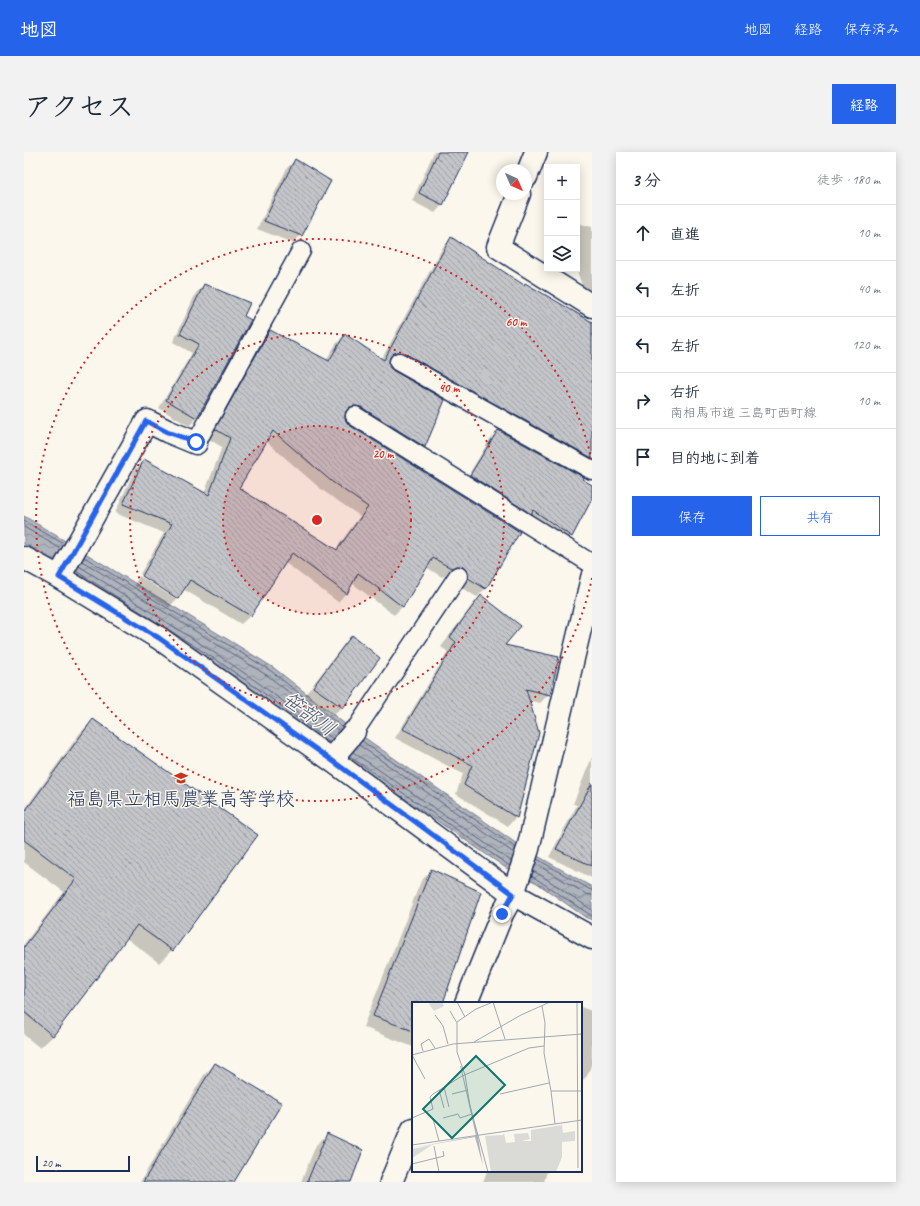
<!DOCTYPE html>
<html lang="ja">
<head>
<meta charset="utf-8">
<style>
	body { margin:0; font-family:Caveat,"Klee One",sans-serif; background:#f2f2f3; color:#1f2937 }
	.controls { position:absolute; right:12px; top:12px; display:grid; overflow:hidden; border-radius:0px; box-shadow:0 2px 10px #0003 }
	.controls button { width:36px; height:36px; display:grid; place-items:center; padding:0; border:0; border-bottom:1px solid #e0e1e3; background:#fff; color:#1f2937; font:20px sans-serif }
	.compass { position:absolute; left:472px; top:12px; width:36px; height:36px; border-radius:50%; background:#fff; box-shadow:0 2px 10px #0003; rotate:135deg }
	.scale { position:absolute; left:12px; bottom:10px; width:94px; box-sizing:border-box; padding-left:4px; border:2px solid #1b2f5e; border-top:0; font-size:11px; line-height:14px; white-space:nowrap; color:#1b2f5e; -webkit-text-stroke:3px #fbf7ec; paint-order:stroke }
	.stop { position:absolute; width:12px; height:12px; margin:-9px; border:3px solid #2563eb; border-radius:50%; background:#fff }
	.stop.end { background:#2563eb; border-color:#fff; box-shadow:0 1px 4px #0008 }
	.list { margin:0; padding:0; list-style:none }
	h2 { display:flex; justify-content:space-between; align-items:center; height:52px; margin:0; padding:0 16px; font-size:17px }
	h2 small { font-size:13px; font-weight:400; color:#747a83 }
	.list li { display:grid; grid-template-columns:26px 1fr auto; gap:12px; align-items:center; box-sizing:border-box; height:56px; padding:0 16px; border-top:1px solid #e0e1e3 }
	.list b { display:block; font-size:15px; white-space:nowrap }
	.list p { margin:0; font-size:13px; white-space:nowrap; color:#747a83 }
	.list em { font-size:13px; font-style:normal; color:#747a83 }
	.actions { display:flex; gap:8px; padding:12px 16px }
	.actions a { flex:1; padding:9px 0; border:1px solid #2563eb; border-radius:0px; text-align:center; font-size:14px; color:#2563eb }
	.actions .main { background:#2563eb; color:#fff }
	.icon { flex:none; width:22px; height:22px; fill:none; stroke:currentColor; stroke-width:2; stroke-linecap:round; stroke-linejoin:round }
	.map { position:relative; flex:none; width:568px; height:1030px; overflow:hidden; border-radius:0px }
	header { display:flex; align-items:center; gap:24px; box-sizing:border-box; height:56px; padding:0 20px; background:#2563eb; color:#fff }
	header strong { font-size:19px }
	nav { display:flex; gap:22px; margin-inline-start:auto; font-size:14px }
	.intro { display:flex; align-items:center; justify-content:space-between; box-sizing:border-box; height:96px; padding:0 24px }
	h1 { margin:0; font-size:28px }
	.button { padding:10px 18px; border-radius:0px; background:#2563eb; color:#fff; font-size:14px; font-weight:700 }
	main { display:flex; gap:24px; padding:0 24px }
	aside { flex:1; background:#fff; border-radius:0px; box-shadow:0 2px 10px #0003 }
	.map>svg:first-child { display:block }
	.water { fill:url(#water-waves); stroke:#747e96 }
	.shadow { fill:#0003; fill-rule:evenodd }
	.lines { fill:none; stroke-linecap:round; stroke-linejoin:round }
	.shore { stroke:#566483; stroke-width:1 }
	.building { fill:url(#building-back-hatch); stroke:#1b2f5e; fill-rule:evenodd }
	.service-casing { stroke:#1b2f5e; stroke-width:21 }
	.minor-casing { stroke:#1b2f5e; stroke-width:25 }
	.service { stroke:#fbf7ec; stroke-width:18 }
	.minor { stroke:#fbf7ec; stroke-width:22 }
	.route { stroke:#2563eb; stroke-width:5 }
	.ring { fill:none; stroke:#d62828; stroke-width:2; stroke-dasharray:2 4 }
	.labels { text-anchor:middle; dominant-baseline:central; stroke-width:3; stroke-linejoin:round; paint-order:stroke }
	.poi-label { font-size:19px; fill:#1b2f5e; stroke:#fbf7ec }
	.water-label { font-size:20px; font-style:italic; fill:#47577a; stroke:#fbf7ec }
	.inset-road { fill:none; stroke:#a1a7b3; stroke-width:1 }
	.view { fill:#0f766e; fill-opacity:0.15; stroke:#0f766e; stroke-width:2 }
	.inset-edge { fill:none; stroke:#1b2f5e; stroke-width:2 }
	.centre { fill:#d62828; stroke:#fbf7ec; stroke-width:2 }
	.ring-label { font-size:12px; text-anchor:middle; font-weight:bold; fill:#d62828; stroke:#fbf7ec; stroke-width:3; stroke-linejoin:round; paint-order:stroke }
</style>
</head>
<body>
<header>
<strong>地図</strong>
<nav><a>地図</a><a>経路</a><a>保存済み</a></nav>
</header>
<div class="intro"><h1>アクセス</h1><a class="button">経路</a></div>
<main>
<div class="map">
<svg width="568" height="1030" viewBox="0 0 568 1030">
	<defs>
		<pattern id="water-waves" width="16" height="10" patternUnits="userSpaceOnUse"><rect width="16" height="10" fill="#afb3bb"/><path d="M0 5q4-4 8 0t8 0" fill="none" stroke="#8e929b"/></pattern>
		<pattern id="building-back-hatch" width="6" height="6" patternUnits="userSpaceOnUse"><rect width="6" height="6" fill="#c3c5c9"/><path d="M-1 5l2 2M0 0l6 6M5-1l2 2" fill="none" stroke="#9ea0a6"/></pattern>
	</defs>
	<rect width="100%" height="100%" fill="#fbf7ec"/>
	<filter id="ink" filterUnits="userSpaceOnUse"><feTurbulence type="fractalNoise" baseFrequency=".025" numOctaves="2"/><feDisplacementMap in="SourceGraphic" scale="8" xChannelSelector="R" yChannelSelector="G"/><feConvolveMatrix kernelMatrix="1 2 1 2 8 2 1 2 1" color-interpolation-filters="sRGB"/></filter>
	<g filter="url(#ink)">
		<!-- water -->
		<polygon class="water" points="0,364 208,490 250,516 321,572 496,694 568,735 568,768 561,765 513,731 482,716 298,590 231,539 192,512 20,402 0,392"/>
		<!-- shadow -->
		<g class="shadow">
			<polygon points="410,0 443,0 418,53 411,61 388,49"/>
			<polygon points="271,8 277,83 269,91 233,77 263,16"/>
			<polygon points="553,71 568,75 568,154 565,152 552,117"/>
			<path d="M428,86L500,134L568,172V304L559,314L371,209L366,208H364L365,216L369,220L420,248L400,295L391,303L328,264L320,262L321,269L462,436L453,445L436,435L425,422L418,425L402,415L378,455L370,463L328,431L322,441L314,450L260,410L226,464L217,472L159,437L153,447L145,455L110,433L115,424L152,447V445L116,422L140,381L91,361L111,317L120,309L180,342L198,295L183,286L237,188L246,179L302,208L312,192L321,183L357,208L419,95ZM242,289L298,338L336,364L311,398L213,337Z"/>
			<polygon points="180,133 218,164 226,168 173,266 165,274 135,256 168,201 149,190 172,141"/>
			<polygon points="474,279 568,334 568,345 547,384 539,392 439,332 466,287"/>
			<polygon points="457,444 479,494 525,542 516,551 504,548 492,665 484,674 432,642 439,622 371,586 424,500 417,495 448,453"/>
			<polygon points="328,484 355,506 318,555 310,563 281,543 320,492"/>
			<polygon points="69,568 233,684 148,798 135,811 102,786 29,884 16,896 0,883 0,792 40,740 0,710 0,658 56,581"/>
			<polygon points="568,605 568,726 525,705 553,653 549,652"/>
			<polygon points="408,718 418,851 389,851 389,895 339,875 397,729"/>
			<polygon points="557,855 568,859 568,911 563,924 557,930"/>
			<polygon points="191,912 209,1030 116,1030 180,923"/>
			<polygon points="304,982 325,1030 277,1030 292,993"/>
			<polygon points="463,1019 523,1019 520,1030 459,1030"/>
		</g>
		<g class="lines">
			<!-- shore -->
			<g class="shore">
				<polyline points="0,369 40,392"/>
				<polyline points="0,375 37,397"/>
				<polyline points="60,405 247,519 318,575"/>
				<polyline points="58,409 244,524 315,579"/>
				<polyline points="55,414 197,505 236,532 309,587"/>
				<polyline points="52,419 194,509 233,536 305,590"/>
				<polyline points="338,589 492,696"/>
				<polyline points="335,593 490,701"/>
				<polyline points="329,600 487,709"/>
				<polyline points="325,604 486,714"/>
				<polyline points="513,707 565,737 568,738"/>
				<polyline points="512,712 562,742 568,743"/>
				<polyline points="509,719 518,724 568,758"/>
				<polyline points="508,724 568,764"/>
			</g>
		</g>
		<!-- building -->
		<g class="building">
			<polygon points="414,0 445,0 419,53 395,41"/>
			<polygon points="271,7 307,29 278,84 240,69"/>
			<path d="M427,85L500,133L501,131L568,170V306L380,201L375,200L370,201L366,205L365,211L366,216L370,219L421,248L401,295L337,255L332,254L326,255L322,259L321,264L322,269L325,273L496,380L462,437L444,426V420L439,415L434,414L427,416L409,406L379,455L334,421L323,442L268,401L227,464L166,428L154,447L118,424L148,372L99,352L120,307L185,343L206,286L191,277L246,178L305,209L321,182L360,208ZM249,279L307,329L344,355L313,398L215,336Z"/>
			<polygon points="180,132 226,151 220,164 227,168 173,266 142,248 175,192 156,182"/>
			<polygon points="474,278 559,325 558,327 568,333 568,347 548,385 509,358 507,362 446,323"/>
			<polygon points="457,443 497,474 481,493 535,505 526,543 502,537 515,581 493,666 440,633 448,613 379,577 432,490 426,485"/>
			<polygon points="328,483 356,506 319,556 289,535"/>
			<polygon points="69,567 234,683 149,799 113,773 29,884 0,860 0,795 52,727 0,688 0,661"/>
			<polygon points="568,631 568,714 532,697"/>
			<polygon points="407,717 457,740 419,851 389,851 389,879 349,864"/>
			<polygon points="191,911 258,951 210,1030 119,1030"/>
			<polygon points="303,981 339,998 327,1030 283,1030"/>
		</g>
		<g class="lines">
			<!-- service casing -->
			<g class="service-casing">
				<g id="service">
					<polyline points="375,210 568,318"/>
					<polyline points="331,264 568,412"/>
					<polyline points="172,291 277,99"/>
					<polyline points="330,580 434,424"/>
				</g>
			</g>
			<!-- minor casing -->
			<g class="minor-casing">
				<g id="minor">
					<polyline points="502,25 512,0"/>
					<polyline points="495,42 474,95 568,154"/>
					<polyline points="0,406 35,425 135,486 313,612 489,742 568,786"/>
					<polyline points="35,425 123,269 143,279 172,291"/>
					<polyline points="313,612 313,600 330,580"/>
					<polyline points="442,851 478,762 489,742 504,697 568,426"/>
					<polyline points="367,1030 389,977"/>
				</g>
			</g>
			<!-- service -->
			<use href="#service" class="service"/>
			<!-- minor -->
			<use href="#minor" class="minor"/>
		</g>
	</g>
	<g class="lines" filter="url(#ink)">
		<!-- route -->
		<polyline class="route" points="172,290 143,280 122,269 35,425 135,486 313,612 489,742 478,762"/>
	</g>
	<!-- distance rings -->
	<circle cx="293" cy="368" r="94" fill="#d62828" fill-opacity=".12"/>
	<g class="ring">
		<circle cx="293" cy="368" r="94"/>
		<circle cx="293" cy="368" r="187"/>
		<path d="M568 426A281 281 0 1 1 568 310"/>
	</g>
	<!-- icons -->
	<defs>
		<g id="school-bare" transform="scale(1.08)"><path d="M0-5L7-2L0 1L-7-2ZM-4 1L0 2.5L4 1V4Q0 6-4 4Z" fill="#c8321e" stroke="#fbf7ec" stroke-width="2.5" paint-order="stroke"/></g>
	</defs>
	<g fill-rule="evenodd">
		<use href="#school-bare" x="157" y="626"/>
	</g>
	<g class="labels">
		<!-- poi labels -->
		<g class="poi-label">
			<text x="157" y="647">福島県立相馬農業高等学校</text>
		</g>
		<!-- water labels -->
		<g class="water-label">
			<text transform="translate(285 562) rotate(36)">笹部川</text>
		</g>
	</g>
	<!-- overview -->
	<g transform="translate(388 850)">
		<rect width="170" height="170" fill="#fbf7ec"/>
		<path d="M20,143L0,156V147Z" fill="#dadad7"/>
		<path d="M19,0H30L32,4L22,9L17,2Z" fill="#dadad7"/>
		<path d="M150,123L151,131L163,129V139L150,140V155L144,170H79L73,134L91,133L92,131L94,141L103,140L102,132L116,131L118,137L109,139H119V128Z" fill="#dadad7"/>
		<path d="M48,64H49L66,135L71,164L63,135L0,146L64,134Z" fill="#afb3bb"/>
		<path class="inset-road" d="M45,0L53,15M81,0L93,37M165,0L166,166M130,4L133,21L132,51L139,89H170M38,9L45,21V50L53,73L58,104L76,170M23,13L31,24L36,42M45,20L64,7L81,0M62,40L109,13L138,0M11,49L9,42L17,37L23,46M0,53L13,77M0,53L41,42L170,32M32,85L37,105M27,88L32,106M139,89L143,122M40,92L56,88M88,92L137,81M0,116L21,107L18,95L21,92L50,74L117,46L132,44M31,116L46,112L48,116L60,112M21,117L27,139M0,143L170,118M22,144L27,170M0,162L32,154L31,149"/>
		<path class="view" d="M64,54L93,83L40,136L11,107Z"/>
		<rect width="170" height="170" class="inset-edge"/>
	</g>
	<circle cx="293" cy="368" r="6" class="centre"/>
	<g class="ring-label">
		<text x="492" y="174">60 m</text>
		<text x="425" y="240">40 m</text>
		<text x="359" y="306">20 m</text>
	</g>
</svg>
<div class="controls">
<button>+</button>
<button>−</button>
<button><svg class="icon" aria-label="layers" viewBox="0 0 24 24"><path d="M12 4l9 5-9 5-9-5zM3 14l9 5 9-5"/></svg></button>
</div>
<svg class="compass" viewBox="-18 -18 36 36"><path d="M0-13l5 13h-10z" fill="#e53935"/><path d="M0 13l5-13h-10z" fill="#747a83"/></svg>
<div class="scale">20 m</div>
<div class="stop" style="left:172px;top:290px"></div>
<div class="stop end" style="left:478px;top:762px"></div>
</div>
<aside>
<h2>3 分<small>徒歩 · 180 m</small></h2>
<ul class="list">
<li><svg class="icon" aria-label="ahead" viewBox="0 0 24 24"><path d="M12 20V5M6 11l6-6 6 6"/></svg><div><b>直進</b></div><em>10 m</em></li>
<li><svg class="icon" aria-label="left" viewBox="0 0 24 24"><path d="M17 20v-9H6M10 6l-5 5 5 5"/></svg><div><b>左折</b></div><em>40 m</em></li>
<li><svg class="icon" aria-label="left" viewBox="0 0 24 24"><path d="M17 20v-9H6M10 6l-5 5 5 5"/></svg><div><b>左折</b></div><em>120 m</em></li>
<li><svg class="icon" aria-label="right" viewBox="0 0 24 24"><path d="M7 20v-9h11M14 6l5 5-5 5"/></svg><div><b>右折</b><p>南相馬市道 三島町西町線</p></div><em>10 m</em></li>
<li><svg class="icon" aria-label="arrive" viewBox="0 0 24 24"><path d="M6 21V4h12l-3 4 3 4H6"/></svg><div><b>目的地に到着</b></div></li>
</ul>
<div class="actions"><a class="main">保存</a><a>共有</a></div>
</aside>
</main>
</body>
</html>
